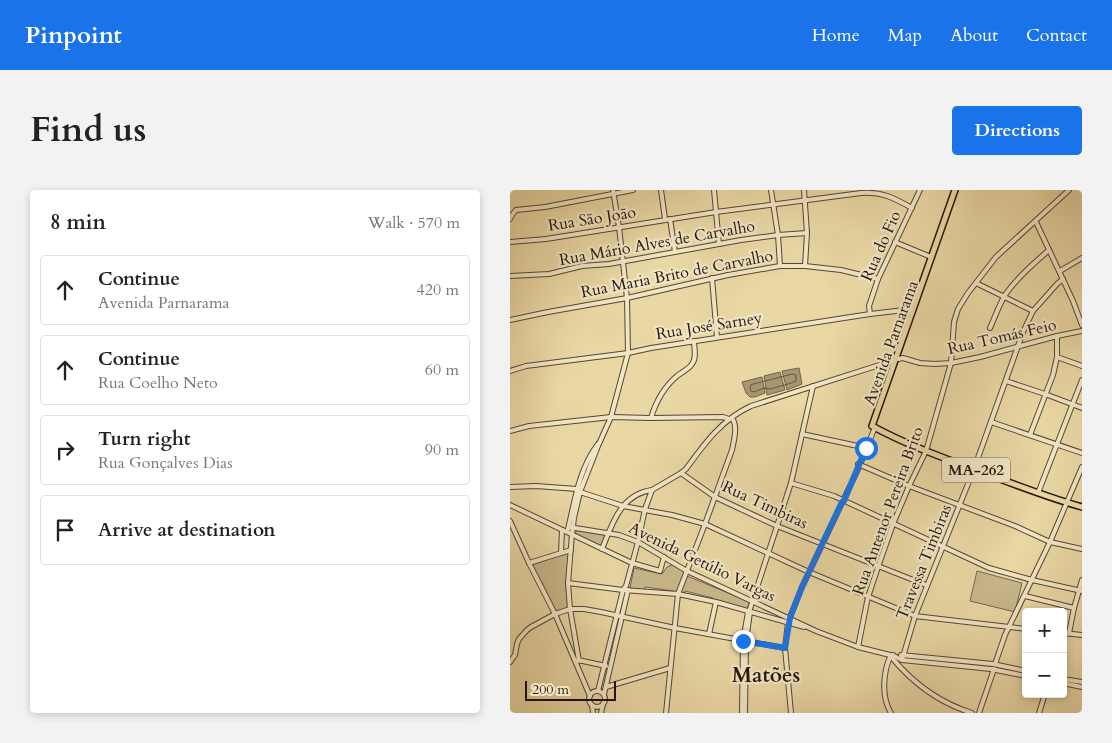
<!DOCTYPE html>
<html lang="en">
<head>
<meta charset="utf-8">
<style>
	body { margin:0; font-family:Cardo,serif; background:#f2f2f2; color:#222 }
	.controls { position:absolute; right:15px; bottom:15px; display:grid; overflow:hidden; border-radius:5px; box-shadow:0 2px 8px #0003 }
	.controls button { width:45px; height:45px; display:grid; place-items:center; padding:0; border:0; border-bottom:1px solid #e0e0e0; background:#fff; color:#222; font:25px sans-serif }
	.scale { position:absolute; left:15px; bottom:12px; width:91px; box-sizing:border-box; padding-left:5px; border:2px solid #24160d; border-top:0; font-size:14px; line-height:18px; white-space:nowrap; color:#24160d; -webkit-text-stroke:4px #f1e5c4; paint-order:stroke }
	.stop { position:absolute; width:15px; height:15px; margin:-11px; border:4px solid #1a73e8; border-radius:50%; background:#fff }
	.stop.end { background:#1a73e8; border-color:#fff; box-shadow:0 1px 5px #0008 }
	.list { margin:0; padding:0; list-style:none }
	h2 { display:flex; justify-content:space-between; align-items:center; height:65px; margin:0; padding:0 20px; font-size:21px }
	h2 small { font-size:16px; font-weight:400; color:#767676 }
	.list li { display:grid; grid-template-columns:32px 1fr auto; gap:15px; align-items:center; box-sizing:border-box; height:70px; margin:0 10px 10px; padding:0 10px; border:1px solid #e0e0e0; border-radius:5px }
	.list b { display:block; font-size:19px; white-space:nowrap }
	.list p { margin:0; font-size:16px; white-space:nowrap; color:#767676 }
	.list em { font-size:16px; font-style:normal; color:#767676 }
	.icon { flex:none; width:28px; height:28px; fill:none; stroke:currentColor; stroke-width:2; stroke-linecap:round; stroke-linejoin:round }
	.map { position:relative; flex:none; width:572px; height:523px; overflow:hidden; border-radius:5px }
	header { display:flex; align-items:center; gap:30px; box-sizing:border-box; height:70px; padding:0 25px; background:#1a73e8; color:#fff }
	header strong { font-size:24px }
	nav { display:flex; gap:28px; margin-inline-start:auto; font-size:18px }
	.intro { display:flex; align-items:center; justify-content:space-between; box-sizing:border-box; height:120px; padding:0 30px }
	h1 { margin:0; font-size:35px }
	.button { padding:12px 22px; border-radius:5px; background:#1a73e8; color:#fff; font-size:18px; font-weight:700 }
	main { display:flex; gap:30px; padding:0 30px }
	aside { flex:1; background:#fff; border-radius:5px; box-shadow:0 2px 8px #0003 }
	.map>svg:first-child { display:block }
	.green { fill:#c8b68a; stroke:#76664c }
	.water { fill:#a69571; stroke:#726249 }
	.lines { fill:none; stroke-linecap:round; stroke-linejoin:round }
	.shore { stroke:#65563f; stroke-width:1 }
	.minor-casing { stroke:#554633; stroke-width:6 }
	.major-casing { stroke:#24160d; stroke-width:8 }
	.minor { stroke:#f1e5c4; stroke-width:4 }
	.major { stroke:#e9d7a4; stroke-width:5 }
	.route { stroke:#1a73e8; stroke-width:6 }
	.labels { text-anchor:middle; dominant-baseline:central; stroke-width:4.5; stroke-linejoin:round; paint-order:stroke }
	.shield { fill:#f1e5c4; stroke:#625444; stroke-width:1 }
	.shield-label { font-size:15px; font-weight:bold; fill:#24160d }
	.street-label { font-size:16px; fill:#24160d; stroke:#f1e5c4 }
	.district-label { font-size:21px; font-weight:bold; fill:#24160d; stroke:#f1e5c4 }
</style>
</head>
<body>
<header>
<strong>Pinpoint</strong>
<nav><a>Home</a><a>Map</a><a>About</a><a>Contact</a></nav>
</header>
<div class="intro"><h1>Find us</h1><a class="button">Directions</a></div>
<main>
<aside>
<h2>8 min<small>Walk · 570 m</small></h2>
<ul class="list">
<li><svg class="icon" aria-label="ahead" viewBox="0 0 24 24"><path d="M12 20V5M6 11l6-6 6 6"/></svg><div><b>Continue</b><p>Avenida Parnarama</p></div><em>420 m</em></li>
<li><svg class="icon" aria-label="ahead" viewBox="0 0 24 24"><path d="M12 20V5M6 11l6-6 6 6"/></svg><div><b>Continue</b><p>Rua Coelho Neto</p></div><em>60 m</em></li>
<li><svg class="icon" aria-label="right" viewBox="0 0 24 24"><path d="M7 20v-9h11M14 6l5 5-5 5"/></svg><div><b>Turn right</b><p>Rua Gonçalves Dias</p></div><em>90 m</em></li>
<li><svg class="icon" aria-label="arrive" viewBox="0 0 24 24"><path d="M6 21V4h12l-3 4 3 4H6"/></svg><div><b>Arrive at destination</b></div></li>
</ul>
</aside>
<div class="map">
<svg width="572" height="523" viewBox="0 0 572 523">
	<rect width="100%" height="100%" fill="#e9d7a4"/>
	<filter id="stains"><feTurbulence type="fractalNoise" baseFrequency=".004" numOctaves="4"/><feColorMatrix values="0 0 0 0 .2 0 0 0 0 .09 0 0 0 0 .02 0 0 0 .5 -.17"/></filter>
	<radialGradient id="worn" r=".72"><stop offset=".6" stop-color="#630" stop-opacity="0"/><stop offset="1" stop-color="#630" stop-opacity=".3"/></radialGradient>
	<!-- green -->
	<g class="green">
		<polygon points="67,340 95,344 96,346 92,357 65,344"/>
		<polygon points="57,363 59,363 58,418 46,421 22,375"/>
		<polygon points="162,375 173,380 174,382 168,403 164,403 164,401 135,397 134,400 120,398 124,378 152,384 157,377"/>
		<polygon points="467,381 512,393 505,422 460,411"/>
		<polygon points="177,386 240,412 237,419 203,411 203,408 175,401 174,404 171,402"/>
	</g>
	<!-- water -->
	<g class="water">
		<polygon points="289,178 292,194 277,200 272,181"/>
		<polygon points="270,182 275,200 257,205 254,186"/>
		<polygon points="252,187 255,203 245,207 240,207 236,203 232,192"/>
	</g>
	<g class="lines">
		<!-- shore -->
		<polygon class="shore" points="283,184 286,185 286,191 278,194 260,199 254,198 244,202 241,201 240,198 241,195"/>
		<!-- minor casing -->
		<g class="minor-casing">
			<g id="minor">
				<polyline points="151,0 155,29"/>
				<polyline points="204,0 209,54"/>
				<polyline points="261,0 268,45 270,76"/>
				<polyline points="294,0 297,43 295,76"/>
				<polyline points="0,29 2,25 6,20 35,17 123,0"/>
				<polyline points="160,29 165,62"/>
				<polyline points="526,32 563,111 572,135"/>
				<path d="M0,52L36,49L206,22L351,3C371,1 384,8 402,18"/>
				<polyline points="385,52 421,67"/>
				<polyline points="550,81 572,68"/>
				<polyline points="0,86 39,84 72,76 99,74 231,50 268,45 297,43"/>
				<polyline points="202,88 207,147"/>
				<polyline points="466,93 523,121"/>
				<polyline points="360,124 359,116 368,89 410,0"/>
				<polyline points="0,130 38,122 117,108 218,85 270,76 295,76 331,80 368,89"/>
				<path d="M480,138C485,127 489,115 495,105C507,88 523,74 539,60"/>
				<polyline points="547,167 572,176"/>
				<polyline points="388,169 393,168 410,173 425,174 441,173 470,167 547,146 572,141"/>
				<polyline points="0,181 16,176 118,163 141,158 360,124 403,119"/>
				<polyline points="496,191 535,204 572,218"/>
				<path d="M141,228C146,211 154,197 167,186C172,182 179,179 182,174C187,168 184,157 184,151"/>
				<polyline points="481,232 572,263"/>
				<polyline points="0,241 19,236 101,227 141,228 213,227 219,229"/>
				<polyline points="292,244 357,258"/>
				<polyline points="520,245 543,185 547,167 547,146"/>
				<polyline points="348,274 399,296 505,336 540,352 572,359"/>
				<polyline points="171,283 205,307 267,336 416,395"/>
				<polyline points="281,293 324,306 479,378 522,390 572,401"/>
				<polyline points="0,297 26,296 67,299"/>
				<polyline points="70,302 113,316 162,325 195,334 299,382 405,426 516,439"/>
				<polyline points="528,303 572,190"/>
				<polyline points="0,315 122,373 150,381 154,367"/>
				<polyline points="0,331 19,373 45,424 80,506"/>
				<polyline points="59,337 109,345 128,352 177,381 306,441 348,457 384,466 392,470 481,479 516,486"/>
				<path d="M58,339C65,310 69,279 88,254"/>
				<path d="M92,359C102,334 111,304 142,300L171,283L176,279C195,253 211,230 241,216L385,170"/>
				<polyline points="51,363 52,340"/>
				<polyline points="19,373 61,360"/>
				<polyline points="58,393 113,400 168,404 206,412 294,437"/>
				<polyline points="515,406 564,418"/>
				<polyline points="239,422 281,293 303,196"/>
				<polyline points="553,443 572,445"/>
				<polyline points="559,443 564,418 572,390"/>
				<polyline points="199,444 206,412"/>
				<polyline points="348,457 358,407 368,377 383,334 399,296 416,261 441,173 444,132 448,119 458,103 486,67 559,0"/>
				<path d="M383,465V469C404,494 430,513 462,523"/>
				<polyline points="391,465 483,474 516,481"/>
				<polyline points="68,470 96,476"/>
				<polyline points="392,470 405,426 464,279 513,142 523,121 547,94 553,89"/>
				<polyline points="69,471 60,419 58,393 62,344 64,328 70,302 88,256 101,227 118,163 117,108 109,37 103,0"/>
				<polyline points="0,472 5,465 7,454 9,449 17,440 21,437 45,424 60,419 74,419 91,422 165,438 275,458"/>
				<polyline points="485,474 495,445 540,352 572,277"/>
				<polyline points="553,489 572,492"/>
				<polyline points="553,493 572,497"/>
				<polyline points="96,497 160,478"/>
				<polyline points="88,501 113,400 116,396 128,352 135,319 142,300"/>
				<circle cx="87" cy="509" r="8"/>
				<polyline points="94,504 118,400"/>
				<polyline points="82,515 83,523"/>
				<polyline points="91,523 93,514"/>
				<path d="M156,523L168,404L195,334L222,260C224,250 228,236 222,228"/>
				<polyline points="232,523 233,451 238,422"/>
				<polyline points="235,523 236,451 240,422"/>
				<polyline points="281,523 275,458 278,432 292,397 350,275 365,237"/>
				<path d="M381,523C371,507 373,481 381,465"/>
				<polyline points="469,523 484,479"/>
				<polyline points="529,523 535,504"/>
			</g>
		</g>
		<!-- major casing -->
		<g class="major-casing">
			<path id="major" d="M445,0L362,236C395,254 431,267 466,280C501,293 536,307 572,317"/>
		</g>
		<!-- minor -->
		<use href="#minor" class="minor"/>
		<!-- major -->
		<use href="#major" class="major"/>
	</g>
	<g class="lines">
		<!-- route -->
		<polyline class="route" points="233,451 275,458 280,428 292,397 332,312 334,311 356,258"/>
	</g>
	<g class="labels">
		<!-- shield labels -->
		<rect class="shield" x="432" y="267.5" width="68" height="25" rx="4"/>
		<g class="shield-label">
			<text x="466" y="280">MA-262</text>
		</g>
		<!-- street labels -->
		<g class="street-label">
			<text transform="translate(82 29) rotate(-9)">Rua São João</text>
			<text transform="translate(147 53) rotate(-10)">Rua Mário Alves de Carvalho</text>
			<text transform="translate(371 56) rotate(-66)">Rua do Fio</text>
			<text transform="translate(167 84) rotate(-11)">Rua Maria Brito de Carvalho</text>
			<text transform="translate(199 136) rotate(-9)">Rua José Sarney</text>
			<text transform="translate(492 147) rotate(-13)">Rua Tomás Feio</text>
			<text transform="translate(381 153) rotate(-70)">Avenida Parnarama</text>
			<text transform="translate(255 315) rotate(25)">Rua Timbiras</text>
			<text transform="translate(378 321) rotate(-70)">Rua Antenor Pereira Brito</text>
			<text transform="translate(192 372) rotate(26)">Avenida Getúlio Vargas</text>
			<text transform="translate(414 372) rotate(-68)">Travessa Timbiras</text>
		</g>
		<!-- district labels -->
		<g class="district-label">
			<text x="256" y="485">Matões</text>
		</g>
	</g>
	<rect width="100%" height="100%" filter="url(#stains)"/>
	<rect width="100%" height="100%" fill="url(#worn)"/>
</svg>
<div class="controls">
<button>+</button>
<button>−</button>
</div>
<div class="scale">200 m</div>
<div class="stop" style="left:356px;top:258px"></div>
<div class="stop end" style="left:233px;top:451px"></div>
</div>
</main>
</body>
</html>
